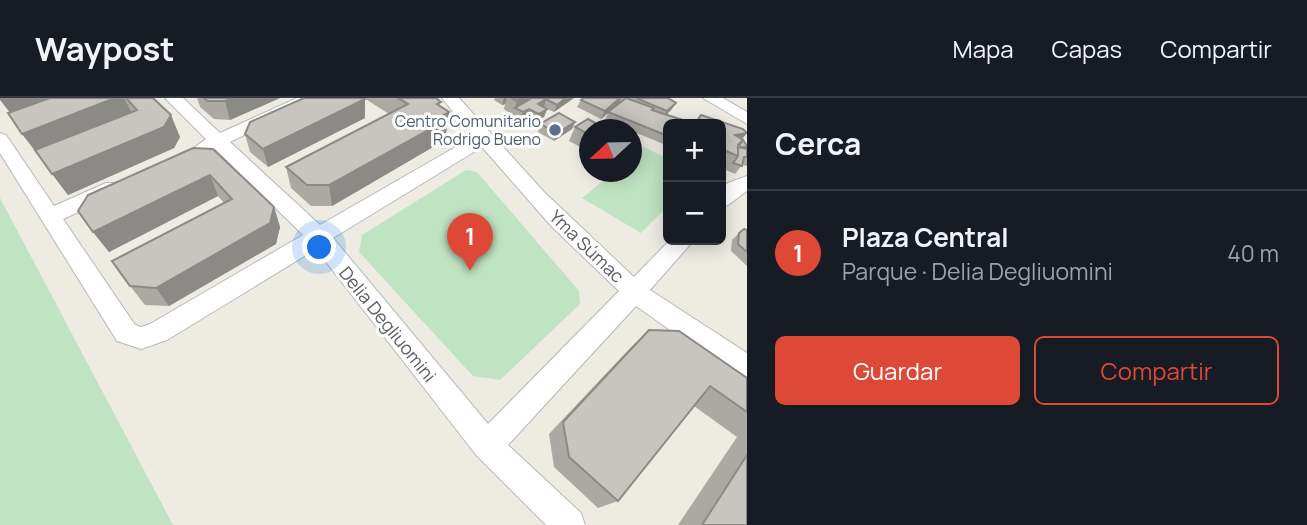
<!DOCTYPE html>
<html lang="es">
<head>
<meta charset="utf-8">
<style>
	body { margin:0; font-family:Manrope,sans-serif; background:#20242c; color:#f1f3f6 }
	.controls { position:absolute; right:21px; top:21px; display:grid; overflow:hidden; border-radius:10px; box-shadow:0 4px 18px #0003 }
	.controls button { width:63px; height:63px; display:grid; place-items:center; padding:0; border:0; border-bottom:2px solid #363941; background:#171b24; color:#f1f3f6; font:35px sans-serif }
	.compass { position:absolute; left:579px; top:21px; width:63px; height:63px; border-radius:50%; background:#171b24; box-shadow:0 4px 18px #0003; rotate:248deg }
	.you { position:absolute; left:320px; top:150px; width:24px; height:24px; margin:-18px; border:5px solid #fff; border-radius:50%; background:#1a73e8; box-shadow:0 0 0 10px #1a73e833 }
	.badge { display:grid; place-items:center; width:46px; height:46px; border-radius:50%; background:#de4837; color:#fff; font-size:23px; font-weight:700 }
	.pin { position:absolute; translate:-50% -58px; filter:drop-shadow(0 2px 4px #0008) }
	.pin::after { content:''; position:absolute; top:37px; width:24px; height:21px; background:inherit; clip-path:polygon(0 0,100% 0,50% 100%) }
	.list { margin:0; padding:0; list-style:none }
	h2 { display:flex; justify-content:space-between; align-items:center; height:91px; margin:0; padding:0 28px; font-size:30px }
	h2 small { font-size:23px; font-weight:400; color:#9ea1a6 }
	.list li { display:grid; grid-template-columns:46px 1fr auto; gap:21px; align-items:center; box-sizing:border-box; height:126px; padding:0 28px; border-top:2px solid #363941 }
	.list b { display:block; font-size:26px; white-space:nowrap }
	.list p { margin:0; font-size:23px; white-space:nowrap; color:#9ea1a6 }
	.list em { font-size:23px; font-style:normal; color:#9ea1a6 }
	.actions { display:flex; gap:14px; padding:21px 28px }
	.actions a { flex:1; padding:16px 0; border:2px solid #de4837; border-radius:10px; text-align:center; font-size:24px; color:#de4837 }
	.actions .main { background:#de4837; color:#fff }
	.map { position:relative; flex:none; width:747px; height:427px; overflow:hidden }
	header { display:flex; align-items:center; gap:42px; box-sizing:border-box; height:98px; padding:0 35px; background:#171b24; border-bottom:2px solid #363941 }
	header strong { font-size:33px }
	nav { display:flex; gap:38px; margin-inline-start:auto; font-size:24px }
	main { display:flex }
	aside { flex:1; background:#171b24 }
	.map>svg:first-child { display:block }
	.green { fill:#c0e3c1 }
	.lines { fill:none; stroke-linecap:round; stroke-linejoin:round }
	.street-casing { stroke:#b5b8bc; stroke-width:2 }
	.street { fill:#fff; fill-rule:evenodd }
	.wall { fill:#aca9a5 }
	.shaded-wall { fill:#8c8a86 }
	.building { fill:#c8c5c0; stroke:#8c8a86; stroke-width:2 }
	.service-dot { fill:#5c6f8a; stroke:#fff; stroke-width:2.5 }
	.labels { text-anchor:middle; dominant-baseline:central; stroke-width:6; stroke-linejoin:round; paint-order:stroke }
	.far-service-label { font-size:16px; fill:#4e5e75; stroke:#fff; text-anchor:end }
	.street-label { font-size:18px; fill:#5b5e62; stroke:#fff }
</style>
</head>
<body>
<header>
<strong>Waypost</strong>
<nav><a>Mapa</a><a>Capas</a><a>Compartir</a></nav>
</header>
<main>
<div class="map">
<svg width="747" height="427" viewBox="0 0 747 427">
	<rect width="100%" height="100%" fill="#edebe2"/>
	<!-- green -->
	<g class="green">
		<polygon points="644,49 668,61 668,108 641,135 582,100 614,74 632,74 632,59"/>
		<polygon points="466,72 477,74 579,193 580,206 500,282 473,278 359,154 362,137"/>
		<polygon points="0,100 173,427 0,427"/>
	</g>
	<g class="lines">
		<!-- street casing -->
		<g class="street-casing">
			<g id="street">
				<path d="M165,0H183L220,35L297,0H319L230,44L320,127L473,39L442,0H459L544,94L634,179L670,142H694L650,192L747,255V281L694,249L636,208L508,347L581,415L585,427H546L477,358L316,151L167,242L141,251L117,243L0,55V35L6,37L54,108L106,85H120L123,90L120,95L63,121L135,227L141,229L150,226L303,137L215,51L204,55L198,53L195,49L206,41ZM482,49L552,129L619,193L488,326L333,140Z"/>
				<polygon points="703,0 723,0 747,14 747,26"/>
				<polygon points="747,78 747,93 728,107 721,109 721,91 728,85"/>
			</g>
		</g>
		<!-- street -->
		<use href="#street" class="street"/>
	</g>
	<!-- wall -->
	<g class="wall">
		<polygon points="0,0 153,0 180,39 174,50 68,97 22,36 10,14"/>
		<polygon points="197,0 280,0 230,22 214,21 200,9"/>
		<polygon points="364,0 436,0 441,9 449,14 445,42 332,108 311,108 291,90 286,69 389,16"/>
		<polygon points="495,0 574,0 554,14 543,9 547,11 544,19 536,23 527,18 520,22 504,11 505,6 502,7 494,2"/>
		<polygon points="583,0 668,0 676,5 671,12 666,17 668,26 668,48 632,33 632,32 629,32 605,22 608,15 601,21 577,9 581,2"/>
		<polygon points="701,17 743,31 747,35 742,41 747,48 747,68 742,67 735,76 721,70 721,26 694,26"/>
		<polygon points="365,20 268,69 250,54 245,36"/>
		<polygon points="540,26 572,31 554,43 538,34"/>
		<polygon points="575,29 590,32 590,54 569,43"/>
		<polygon points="193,50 274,109 280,129 276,146 169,208 145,207 130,188 224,105 218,98 109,154 93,134"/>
		<polygon points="747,132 747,168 731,153 732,142 739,135"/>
		<polygon points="649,232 747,280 747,427 678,427 737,339 694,308 618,403 598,410 554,369 549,336 631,249"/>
	</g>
	<!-- shaded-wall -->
	<g class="shaded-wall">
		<polygon points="0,0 74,0 15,21 0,2"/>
		<polygon points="115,0 124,0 134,19 39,57 22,36"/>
		<polygon points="233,0 280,0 230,22 225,3"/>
		<polygon points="504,0 507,0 505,6 502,7"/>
		<polygon points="523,0 542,0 515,10 517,3"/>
		<polygon points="566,0 574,0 554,14 557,7"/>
		<polygon points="620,0 621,0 619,6 601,21 605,13"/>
		<polygon points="365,1 365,20 268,69 263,51"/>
		<polygon points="546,1 544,9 538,6"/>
		<polygon points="676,5 671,12 662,21 667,13"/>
		<polygon points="529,11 527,18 520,22 523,14"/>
		<polygon points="547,11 544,19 536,23 539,16"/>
		<polygon points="449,14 445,42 332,108 329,87"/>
		<polygon points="171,17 180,39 174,50 68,97 52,76"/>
		<polygon points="575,24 572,31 554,43 557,35"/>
		<polygon points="747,35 736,48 735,37"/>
		<polygon points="210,77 218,98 109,154 93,134"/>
		<polygon points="274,109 280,129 276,146 169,208 156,190"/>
	</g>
	<!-- building -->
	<g class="building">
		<polygon points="50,0 115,0 22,36 8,15"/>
		<polygon points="126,0 153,0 171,17 164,29 52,76 35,52 137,12"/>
		<polygon points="204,0 233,0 225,3 207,3"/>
		<polygon points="304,0 363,0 365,1 263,51 245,36 250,24"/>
		<polygon points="398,0 436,0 441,4 437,6 449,14 442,18 448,21 329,87 307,87 286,69 408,6"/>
		<polygon points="512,0 523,0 517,3"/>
		<polygon points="532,0 566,0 557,7 546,1 538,6 547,11 539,16 529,11 523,14 515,10"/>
		<polygon points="583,0 620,0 605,13 581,2"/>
		<polygon points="626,0 654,10 652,12 695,26 668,26 668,38 608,14"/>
		<polygon points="636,0 668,0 676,5 667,13"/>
		<polygon points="559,15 575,24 557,35 540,26"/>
		<polygon points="701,17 743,31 747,35 735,37 743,42 738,47 738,58 721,51 721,26 695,26"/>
		<polygon points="588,21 608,32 590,32 590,37 575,29"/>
		<polygon points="743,42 747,48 747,49 738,49"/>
		<polygon points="738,49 747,51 747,59 744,59 742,68 733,65 738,58"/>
		<polygon points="193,50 213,51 274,109 270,125 156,190 130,188 112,163 232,101 210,77 93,134 78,113 88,97"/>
		<polygon points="744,131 747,132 747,154 738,146 739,135"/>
		<polygon points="649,232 679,233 747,280 747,314 710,288 618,403 569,359 563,324"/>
		<polygon points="747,357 747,427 702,427"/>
	</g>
	<!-- markers -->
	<circle class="service-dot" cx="555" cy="32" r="7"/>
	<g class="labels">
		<!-- far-service labels -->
		<g class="far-service-label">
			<text x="541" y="23">Centro Comunitario<tspan x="541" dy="18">Rodrigo Bueno</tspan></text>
		</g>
		<!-- street labels -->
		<g class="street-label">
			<text transform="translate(587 148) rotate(44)">Yma Súmac</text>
			<text transform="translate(388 226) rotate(51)">Delia Degliuomini</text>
		</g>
	</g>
</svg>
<div class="controls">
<button>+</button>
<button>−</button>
</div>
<svg class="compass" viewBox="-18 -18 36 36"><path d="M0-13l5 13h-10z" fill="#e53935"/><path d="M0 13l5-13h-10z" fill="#9ea1a6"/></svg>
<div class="you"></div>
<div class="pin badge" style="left:470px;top:173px">1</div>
</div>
<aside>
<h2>Cerca<small></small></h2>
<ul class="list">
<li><span class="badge">1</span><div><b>Plaza Central</b><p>Parque · Delia Degliuomini</p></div><em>40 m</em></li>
</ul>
<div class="actions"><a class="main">Guardar</a><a>Compartir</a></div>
</aside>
</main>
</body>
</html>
